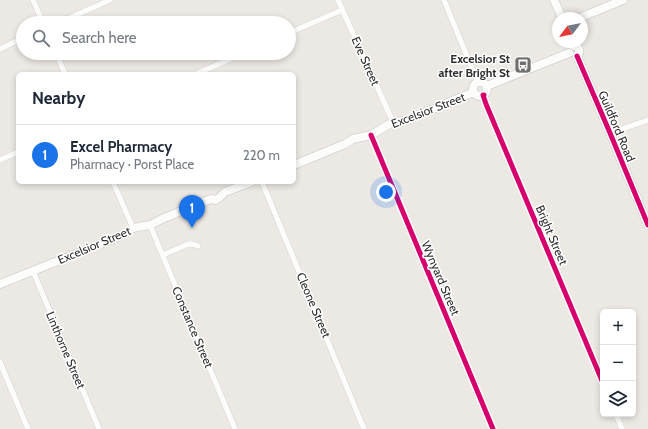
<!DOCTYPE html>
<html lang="en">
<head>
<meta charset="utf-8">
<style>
	body { margin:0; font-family:Cabin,sans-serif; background:#f2f2f3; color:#1f2937 }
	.controls { position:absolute; right:12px; bottom:12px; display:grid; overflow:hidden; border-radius:6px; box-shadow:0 2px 6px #0003 }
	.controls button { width:36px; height:36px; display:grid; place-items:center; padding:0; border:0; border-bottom:1px solid #e0e1e3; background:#fff; color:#1f2937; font:20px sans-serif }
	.compass { position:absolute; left:552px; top:12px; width:36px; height:36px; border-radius:50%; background:#fff; box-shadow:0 2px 6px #0003; rotate:238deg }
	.you { position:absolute; left:386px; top:192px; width:14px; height:14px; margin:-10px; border:3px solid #fff; border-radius:50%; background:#1a73e8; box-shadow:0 0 0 6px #1a73e833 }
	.badge { display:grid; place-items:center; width:26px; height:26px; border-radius:50%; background:#1a73e8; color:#fff; font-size:13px; font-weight:700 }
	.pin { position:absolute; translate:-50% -33px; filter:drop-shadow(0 1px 2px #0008) }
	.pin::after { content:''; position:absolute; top:21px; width:14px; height:12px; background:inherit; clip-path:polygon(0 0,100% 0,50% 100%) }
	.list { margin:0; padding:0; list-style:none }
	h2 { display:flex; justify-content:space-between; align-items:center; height:52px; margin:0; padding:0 16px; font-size:17px }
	h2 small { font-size:13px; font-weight:400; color:#747a83 }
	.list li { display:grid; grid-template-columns:26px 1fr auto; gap:12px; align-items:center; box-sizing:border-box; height:60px; padding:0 16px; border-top:1px solid #e0e1e3 }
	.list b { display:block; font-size:15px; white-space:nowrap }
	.list p { margin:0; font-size:13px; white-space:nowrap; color:#747a83 }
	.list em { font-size:13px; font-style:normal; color:#747a83 }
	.icon { flex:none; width:22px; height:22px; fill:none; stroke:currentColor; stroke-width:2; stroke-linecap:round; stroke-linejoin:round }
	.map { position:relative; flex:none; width:648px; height:429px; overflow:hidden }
	.search { position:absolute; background:#fff; box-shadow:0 2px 6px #0003; left:16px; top:16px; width:280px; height:44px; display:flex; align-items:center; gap:10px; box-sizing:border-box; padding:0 14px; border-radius:22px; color:#747a83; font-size:15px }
	.panel { position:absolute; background:#fff; box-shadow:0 2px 6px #0003; left:16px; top:72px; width:280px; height:112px; border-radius:6px }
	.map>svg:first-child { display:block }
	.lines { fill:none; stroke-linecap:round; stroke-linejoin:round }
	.street-casing { stroke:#c5c4c5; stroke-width:6 }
	.secondary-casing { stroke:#c5c4c5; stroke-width:9 }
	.street { stroke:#fcfcfb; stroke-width:5.5 }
	.secondary { stroke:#fcfcfb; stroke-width:8 }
	.cycleway-casing { stroke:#fff; stroke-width:8 }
	.cycleway { stroke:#d6006c; stroke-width:5 }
	.labels { text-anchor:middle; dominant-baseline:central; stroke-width:3; stroke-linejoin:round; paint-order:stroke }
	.poi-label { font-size:12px; font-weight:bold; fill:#2e2e2e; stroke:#fff; text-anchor:end }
	.street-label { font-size:12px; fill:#2e2e2e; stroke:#fff }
</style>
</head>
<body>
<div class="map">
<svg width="648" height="429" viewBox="0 0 648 429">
	<rect width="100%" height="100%" fill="#ece8e4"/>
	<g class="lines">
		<!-- street casing -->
		<g class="street-casing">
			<g id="street">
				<polyline points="33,0 43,23"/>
				<polyline points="338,0 393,122"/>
				<polyline points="444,0 478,83"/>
				<polyline points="58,23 110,0"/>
				<polyline points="289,33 342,10"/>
				<polyline points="0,49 23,38"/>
				<polyline points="56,53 65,74"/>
				<polyline points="196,74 244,53"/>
				<polyline points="483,95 603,383"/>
				<polyline points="610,133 648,120"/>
				<polyline points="371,135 493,429"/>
				<polyline points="0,160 18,152"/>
				<polyline points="113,182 133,228"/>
				<polyline points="262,182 364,429"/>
				<polyline points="150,225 235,429"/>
				<polyline points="163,255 188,244 192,244 198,246"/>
				<polyline points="33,271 99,429"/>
				<polyline points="0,362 28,429"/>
				<polyline points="616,414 622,429"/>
			</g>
		</g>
		<!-- secondary casing -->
		<g class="secondary-casing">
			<g id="secondary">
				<polyline points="554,0 562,18"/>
				<polyline points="579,18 623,0"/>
				<path d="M573,46L578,47C580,51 580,54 577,56"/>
				<polyline points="577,56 610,133 648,225"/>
				<circle cx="480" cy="89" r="7"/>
				<polyline points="487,86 569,53"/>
				<polyline points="294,165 345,144 353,139 371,135 393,122 403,121 410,119 421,114 474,92"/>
				<polyline points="0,284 118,237 133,228 150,225 164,218 211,199 216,200 219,198 225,192 251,182"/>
			</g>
		</g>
		<!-- street -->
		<use href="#street" class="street"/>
		<!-- secondary -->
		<use href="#secondary" class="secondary"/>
		<!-- cycleway casing -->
		<g class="cycleway-casing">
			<g id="cycleway">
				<polyline points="577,56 610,133 648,225"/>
				<polyline points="484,95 483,95 486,104 603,383"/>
				<polyline points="371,135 493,429"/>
			</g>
		</g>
		<!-- cycleway -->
		<use href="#cycleway" class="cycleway"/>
	</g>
	<!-- icons -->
	<defs>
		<g id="bus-square" transform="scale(0.9)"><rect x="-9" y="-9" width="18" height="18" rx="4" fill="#706f6e" stroke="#fff"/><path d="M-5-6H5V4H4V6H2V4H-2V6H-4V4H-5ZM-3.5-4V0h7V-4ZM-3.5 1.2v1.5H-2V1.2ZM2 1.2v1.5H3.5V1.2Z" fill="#fff"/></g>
	</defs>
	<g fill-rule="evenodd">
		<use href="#bus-square" x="523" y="65"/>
	</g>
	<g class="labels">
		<!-- poi labels -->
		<g class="poi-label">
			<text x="510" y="58">Excelsior St<tspan x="510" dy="14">after Bright St</tspan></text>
		</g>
		<!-- street labels -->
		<g class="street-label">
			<text transform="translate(366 61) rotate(66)">Eve Street</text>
			<text transform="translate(428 110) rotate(-21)">Excelsior Street</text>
			<text transform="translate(617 126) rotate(67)">Guildford Road</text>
			<text transform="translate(552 235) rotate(67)">Bright Street</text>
			<text transform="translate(94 245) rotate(-23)">Excelsior Street</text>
			<text transform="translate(441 278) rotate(67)">Wynyard Street</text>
			<text transform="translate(314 305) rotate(67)">Cleone Street</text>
			<text transform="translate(193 327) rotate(67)">Constance Street</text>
			<text transform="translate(66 350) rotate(67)">Linthorne Street</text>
		</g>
	</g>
</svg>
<div class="controls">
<button>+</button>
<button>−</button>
<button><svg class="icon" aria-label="layers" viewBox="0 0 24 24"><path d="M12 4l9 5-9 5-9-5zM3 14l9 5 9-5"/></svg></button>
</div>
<svg class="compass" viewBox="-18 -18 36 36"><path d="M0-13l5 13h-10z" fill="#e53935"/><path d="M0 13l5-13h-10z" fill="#747a83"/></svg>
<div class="you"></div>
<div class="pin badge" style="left:192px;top:228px">1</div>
<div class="search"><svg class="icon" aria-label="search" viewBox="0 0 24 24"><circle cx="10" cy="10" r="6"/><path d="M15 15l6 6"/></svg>Search here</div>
<section class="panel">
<h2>Nearby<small></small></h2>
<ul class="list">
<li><span class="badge">1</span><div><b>Excel Pharmacy</b><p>Pharmacy · Porst Place</p></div><em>220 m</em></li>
</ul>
</section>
</div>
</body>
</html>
